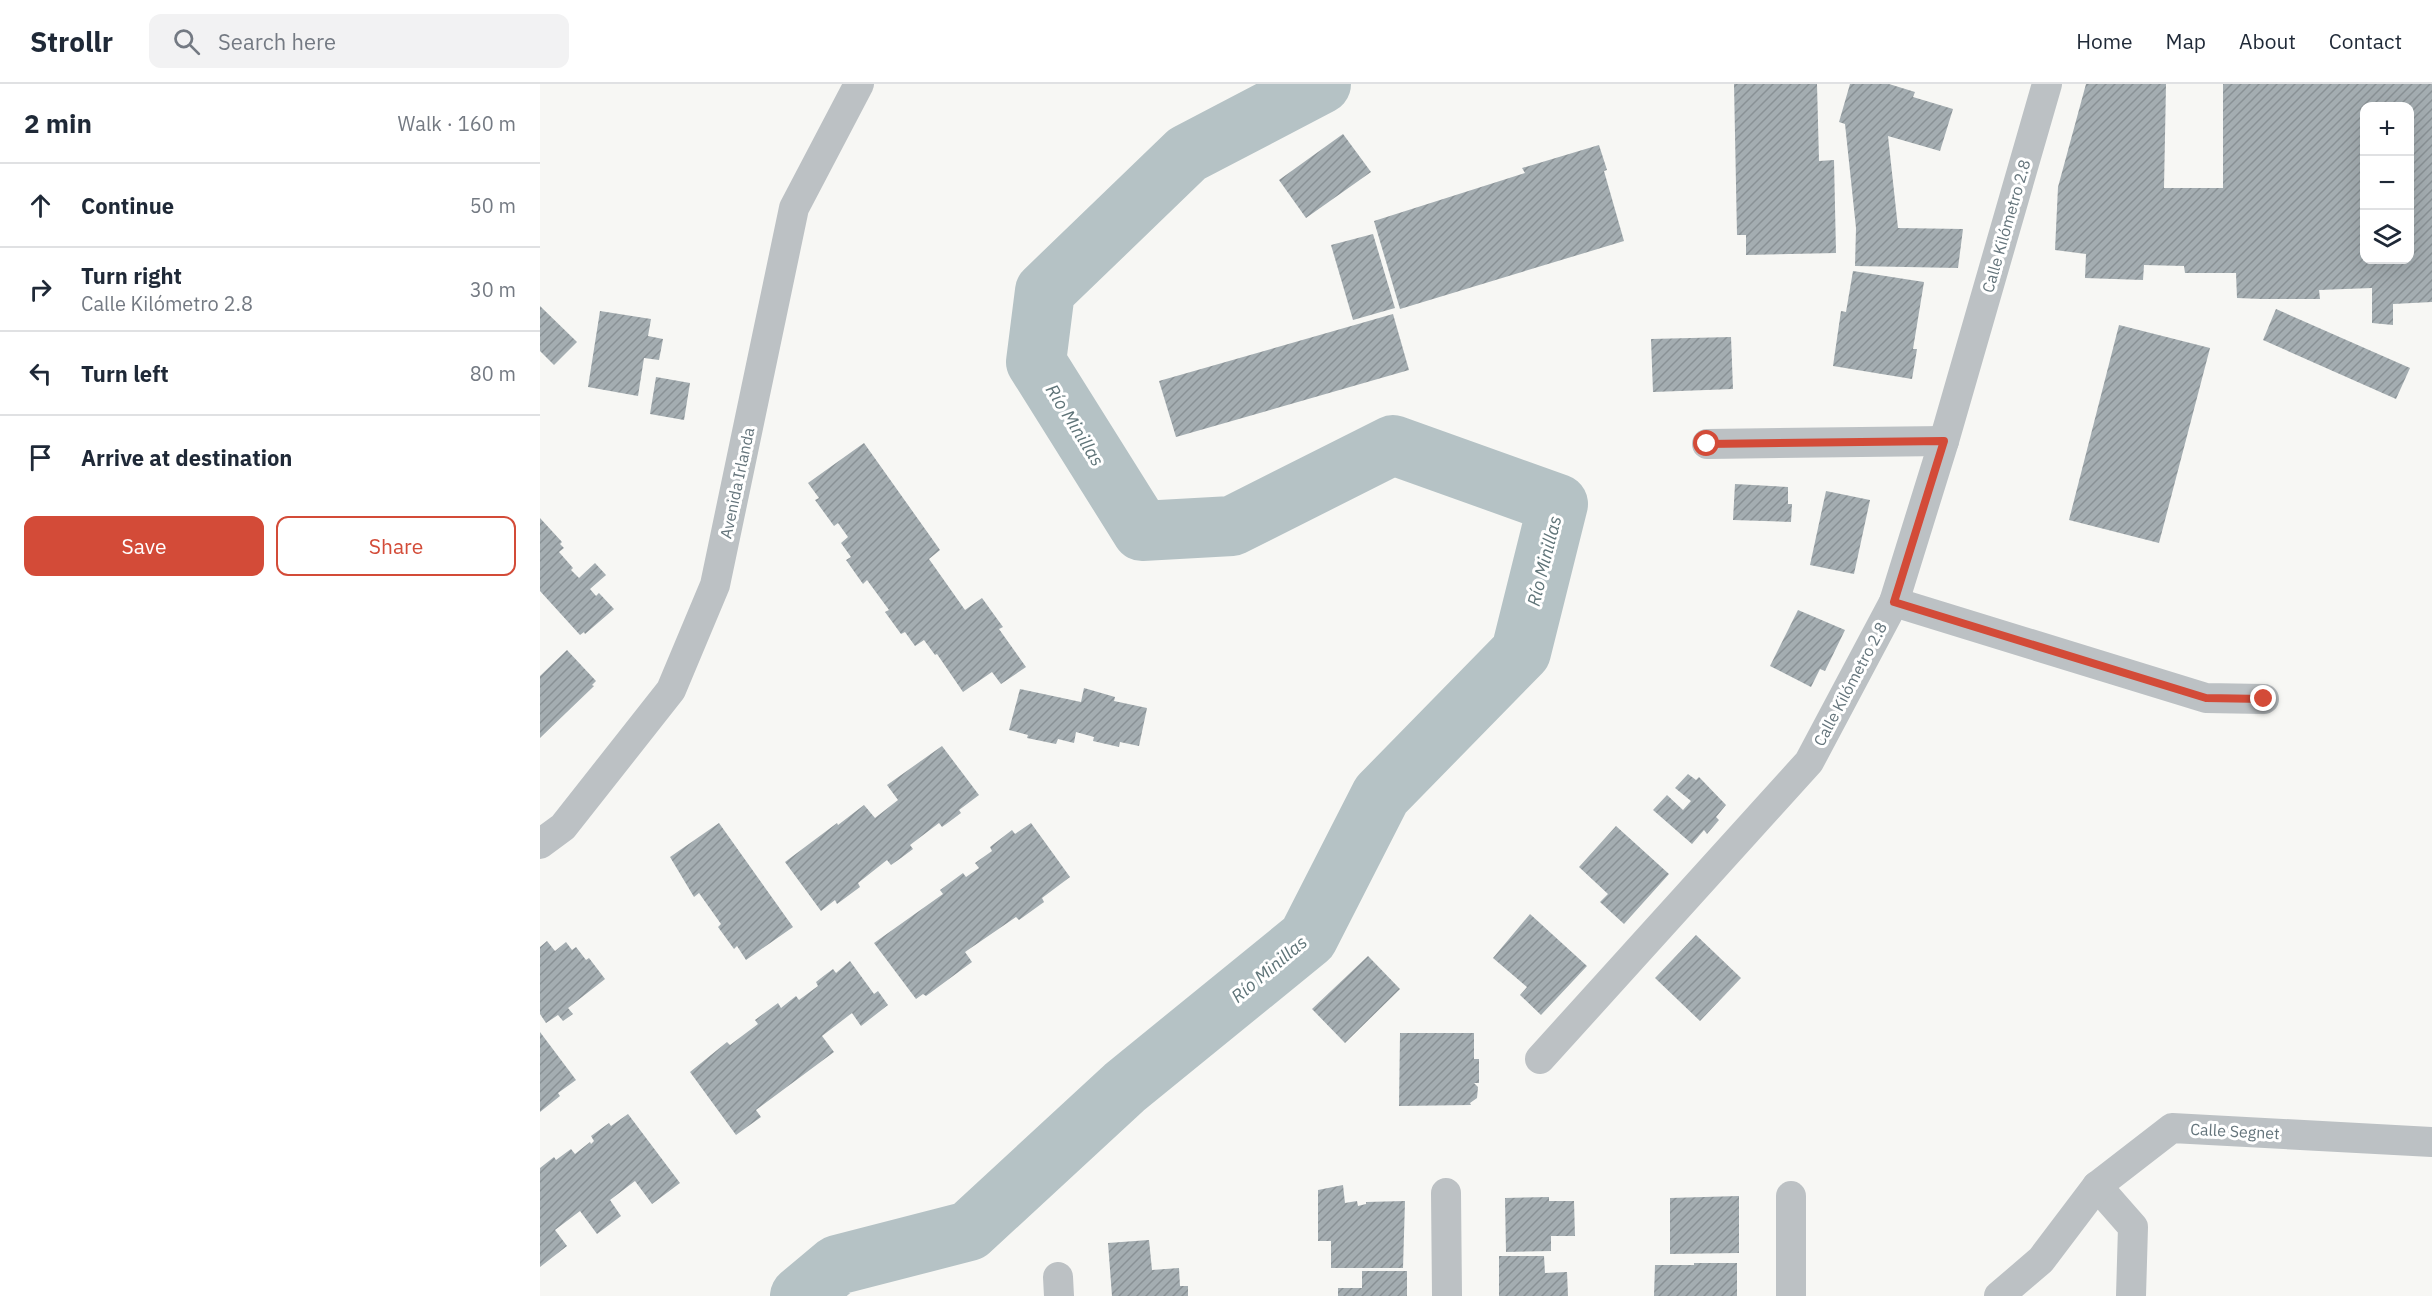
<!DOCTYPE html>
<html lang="en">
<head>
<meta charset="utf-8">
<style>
	body { margin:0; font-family:"IBM Plex Sans",sans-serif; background:#f2f2f3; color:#1f2937 }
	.controls { position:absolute; right:18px; top:18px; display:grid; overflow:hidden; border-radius:12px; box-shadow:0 6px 24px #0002 }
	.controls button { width:54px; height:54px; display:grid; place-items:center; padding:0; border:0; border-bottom:2px solid #e0e1e3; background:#fff; color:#1f2937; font:30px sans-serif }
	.stop { position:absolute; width:18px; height:18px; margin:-14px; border:4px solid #d34b38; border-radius:50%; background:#fff }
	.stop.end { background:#d34b38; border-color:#fff; box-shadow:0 2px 6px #0008 }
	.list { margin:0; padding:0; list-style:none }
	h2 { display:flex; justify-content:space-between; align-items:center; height:78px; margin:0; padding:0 24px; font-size:26px }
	h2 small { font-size:20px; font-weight:400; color:#747a83 }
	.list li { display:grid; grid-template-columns:39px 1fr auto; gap:18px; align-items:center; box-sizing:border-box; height:84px; padding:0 24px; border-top:2px solid #e0e1e3 }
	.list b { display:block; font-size:22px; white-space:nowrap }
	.list p { margin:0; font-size:20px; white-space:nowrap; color:#747a83 }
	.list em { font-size:20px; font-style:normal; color:#747a83 }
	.actions { display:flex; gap:12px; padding:18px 24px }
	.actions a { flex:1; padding:14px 0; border:2px solid #d34b38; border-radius:12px; text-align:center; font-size:21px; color:#d34b38 }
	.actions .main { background:#d34b38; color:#fff }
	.icon { flex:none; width:33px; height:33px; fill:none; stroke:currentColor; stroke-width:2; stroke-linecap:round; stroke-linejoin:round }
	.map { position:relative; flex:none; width:1892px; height:1212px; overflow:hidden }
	header { display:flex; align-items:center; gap:36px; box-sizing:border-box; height:84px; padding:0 30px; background:#fff; border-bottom:2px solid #e0e1e3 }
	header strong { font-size:28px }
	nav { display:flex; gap:33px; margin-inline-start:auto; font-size:21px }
	.search { width:420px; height:54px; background:#f2f2f3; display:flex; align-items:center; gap:15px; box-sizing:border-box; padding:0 21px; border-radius:12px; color:#747a83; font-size:22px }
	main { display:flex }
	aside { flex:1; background:#fff }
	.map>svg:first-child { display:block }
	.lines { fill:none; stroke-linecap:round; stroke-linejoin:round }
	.river { stroke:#b5c2c5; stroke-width:60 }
	.building { fill:url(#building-hatch); fill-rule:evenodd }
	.street { stroke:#bcc1c4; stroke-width:30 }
	.route { stroke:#d34b38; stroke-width:8 }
	.labels { text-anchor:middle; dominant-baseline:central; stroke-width:6; stroke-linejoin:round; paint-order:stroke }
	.street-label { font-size:16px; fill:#65757c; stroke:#fff }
	.water-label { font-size:18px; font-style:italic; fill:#5f7478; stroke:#fff }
</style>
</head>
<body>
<header>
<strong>Strollr</strong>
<div class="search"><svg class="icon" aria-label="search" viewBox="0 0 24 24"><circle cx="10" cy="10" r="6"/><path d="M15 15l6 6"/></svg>Search here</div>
<nav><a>Home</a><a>Map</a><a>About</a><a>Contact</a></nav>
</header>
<main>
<aside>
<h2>2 min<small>Walk · 160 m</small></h2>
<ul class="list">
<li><svg class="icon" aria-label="ahead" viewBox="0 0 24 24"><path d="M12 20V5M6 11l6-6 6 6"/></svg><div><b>Continue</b></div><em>50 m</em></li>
<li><svg class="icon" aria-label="right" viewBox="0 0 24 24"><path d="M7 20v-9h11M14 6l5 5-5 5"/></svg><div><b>Turn right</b><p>Calle Kilómetro 2.8</p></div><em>30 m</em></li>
<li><svg class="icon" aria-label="left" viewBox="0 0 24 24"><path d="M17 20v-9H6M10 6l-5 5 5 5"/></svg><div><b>Turn left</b></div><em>80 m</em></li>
<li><svg class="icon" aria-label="arrive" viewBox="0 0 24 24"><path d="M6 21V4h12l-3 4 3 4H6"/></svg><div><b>Arrive at destination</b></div></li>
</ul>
<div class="actions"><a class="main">Save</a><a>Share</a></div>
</aside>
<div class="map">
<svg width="1892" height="1212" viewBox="0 0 1892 1212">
	<defs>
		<pattern id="building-hatch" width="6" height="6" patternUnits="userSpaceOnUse" patternTransform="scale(1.5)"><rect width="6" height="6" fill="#a4adb1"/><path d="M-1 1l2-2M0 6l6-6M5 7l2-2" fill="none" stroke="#899195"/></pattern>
	</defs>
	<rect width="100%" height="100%" fill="#f7f7f4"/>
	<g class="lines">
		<!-- river -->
		<polyline class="river" points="260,1212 297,1181 429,1147 585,1003 768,854 841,711 981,568 1018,420 853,361 692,442 602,447 496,278 505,207 647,70 781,0"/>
	</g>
	<!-- building -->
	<g class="building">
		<polygon points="1194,0 1277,0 1279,77 1294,76 1296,169 1206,171 1206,151 1197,151"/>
		<polygon points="1310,0 1349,0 1375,8 1373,13 1413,25 1400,67 1348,52 1358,144 1423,145 1418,184 1315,182 1316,144 1305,40 1299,38"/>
		<path d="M1546,0H1626L1624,104H1683V0H1892V218L1853,220V241L1832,239V204L1779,206L1780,215H1721L1697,214L1696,189H1645L1644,182L1604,181L1603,196L1545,194L1546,170L1515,166L1518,103ZM1824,22H1870V176H1824Z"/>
		<polygon points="803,50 831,88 766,134 739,96"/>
		<polygon points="1059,61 1067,86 1064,87 1084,157 860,225 834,137 985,89 982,84"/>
		<polygon points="833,150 855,224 813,236 791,161"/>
		<polygon points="1313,187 1384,198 1373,265 1377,265 1372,295 1293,282 1301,227 1306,228"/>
		<polygon points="0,222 37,258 14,281 0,267"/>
		<polygon points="1736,225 1870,284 1856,315 1723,256"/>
		<polygon points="60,227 111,235 108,252 123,255 119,276 104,274 98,312 48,303"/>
		<polygon points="853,230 869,286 636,353 619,297"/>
		<polygon points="1579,241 1670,264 1619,459 1529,436"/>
		<polygon points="1191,253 1193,305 1113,308 1111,255"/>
		<polygon points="116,293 150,299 144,336 110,330"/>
		<polygon points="324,359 400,466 389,475 425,526 442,514 463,543 459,545 486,583 461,600 452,588 423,608 397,570 395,571 384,556 375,562 365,548 361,550 345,528 349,526 327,496 323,500 306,476 311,473 301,459 308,453 298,439 294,442 275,416 279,414 268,399"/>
		<polygon points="1195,400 1248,403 1248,420 1252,420 1251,438 1193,436"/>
		<polygon points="1286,407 1330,416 1314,490 1270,481"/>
		<polygon points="0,434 22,458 20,460 24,464 19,468 33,484 31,486 39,494 55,479 66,491 50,505 56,512 59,509 74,525 45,550 44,548 40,551 0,507"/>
		<polygon points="1258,526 1305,546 1285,587 1280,585 1271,603 1230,582"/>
		<polygon points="27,566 56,597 52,601 54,602 0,654 0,592"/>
		<polygon points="544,604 575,613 574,617 607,624 599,662 580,658 579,663 553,657 554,653 536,648 534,659 518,655 516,660 487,654 488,651 469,646 480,605 541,618"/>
		<polygon points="402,662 439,711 419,726 421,729 409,738 402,743 399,739 370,761 373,765 361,774 351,781 347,776 318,799 320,803 297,820 295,816 281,827 245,778 297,739 298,741 324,721 335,734 358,716 347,701"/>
		<polygon points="1148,690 1156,696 1159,693 1186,721 1176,733 1179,736 1167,750 1164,746 1152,760 1113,726 1127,711 1143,726 1151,717 1135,704"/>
		<polygon points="179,739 253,843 206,876 197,862 194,865 178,843 181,840 159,809 154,813 130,773"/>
		<polygon points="491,739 530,793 502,814 504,818 479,836 476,833 425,868 432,878 386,912 383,910 376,915 334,859 403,810 400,806 423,789 426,793 439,784 435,779 452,767 450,763 472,746 475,750"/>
		<polygon points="1076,742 1129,790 1084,840 1060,818 1068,810 1039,783"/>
		<polygon points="990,830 1047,882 1001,931 980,911 987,903 953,874"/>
		<polygon points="1156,851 1201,894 1160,937 1115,894"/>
		<polygon points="7,857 15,867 26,858 32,866 36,863 46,876 49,874 65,895 28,924 33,930 23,937 18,931 6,939 0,930 0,863"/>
		<polygon points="828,872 860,905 805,959 772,925"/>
		<polygon points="310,877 334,910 338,907 348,921 321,942 312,929 282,952 294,968 216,1026 221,1033 196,1051 150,988 187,958 190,961 218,940 215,936 238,919 241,924 256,912 259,916 278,902 276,898 285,891 293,885 296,889"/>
		<polygon points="0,948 36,996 18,1009 20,1012 0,1028"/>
		<polygon points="860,949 934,949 934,975 939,975 939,999 934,999 938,1003 937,1014 930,1019 931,1021 859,1022"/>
		<polygon points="88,1030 140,1099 112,1120 95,1097 70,1116 81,1132 57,1150 40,1127 15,1146 27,1162 0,1183 0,1084 14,1073 16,1076 31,1065 35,1070 50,1058 51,1060 54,1057 51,1052 69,1039 71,1042"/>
		<polygon points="803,1101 805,1119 817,1117 818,1122 826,1120 826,1118 865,1117 863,1184 791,1184 791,1157 778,1157 778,1106"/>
		<polygon points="1199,1112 1199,1169 1130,1170 1130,1114"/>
		<polygon points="1009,1113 1009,1117 1034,1117 1035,1152 1011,1152 1011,1167 966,1168 965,1114"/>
		<polygon points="609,1156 612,1186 639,1184 640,1202 648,1202 648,1212 572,1212 568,1159"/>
		<polygon points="959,1172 1004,1172 1005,1189 1027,1188 1028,1212 959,1212"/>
		<polygon points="1154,1179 1197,1179 1197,1212 1114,1212 1115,1181 1154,1181"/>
		<polygon points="822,1187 867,1187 867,1212 798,1212 798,1204 822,1204"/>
	</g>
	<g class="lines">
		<!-- street -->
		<g class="street">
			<polyline points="1167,360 1404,357"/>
			<polyline points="1354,518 1666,614 1724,615"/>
			<polyline points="0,760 23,743 131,606 175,501 254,124 319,0"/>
			<polyline points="1000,975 1269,678 1354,518 1404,357 1507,0"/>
			<polyline points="1557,1102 1593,1143 1591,1212"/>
			<polyline points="906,1109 907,1212"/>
			<polyline points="518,1193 519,1212"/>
			<polyline points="1251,1212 1251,1112"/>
			<polyline points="1459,1212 1501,1176 1557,1102 1632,1044 1892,1058"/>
		</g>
	</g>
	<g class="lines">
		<!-- route -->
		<polyline class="route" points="1167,360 1404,357 1354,518 1666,614 1724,615"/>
	</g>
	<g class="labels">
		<!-- street labels -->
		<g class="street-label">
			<text transform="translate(1466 142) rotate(-74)">Calle Kilómetro 2.8</text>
			<text transform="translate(197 399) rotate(-78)">Avenida Irlanda</text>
			<text transform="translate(1310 600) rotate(-62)">Calle Kilómetro 2.8</text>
			<text transform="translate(1695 1047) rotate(3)">Calle Segnet</text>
		</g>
		<!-- water labels -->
		<g class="water-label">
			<text transform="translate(535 341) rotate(58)">Río Minillas</text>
			<text transform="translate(1004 477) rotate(-76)">Río Minillas</text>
			<text transform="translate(729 885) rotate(-40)">Río Minillas</text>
		</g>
	</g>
</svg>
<div class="controls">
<button>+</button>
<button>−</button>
<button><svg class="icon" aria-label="layers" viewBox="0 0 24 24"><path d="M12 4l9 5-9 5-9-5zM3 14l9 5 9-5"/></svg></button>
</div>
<div class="stop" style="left:1167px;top:360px"></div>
<div class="stop end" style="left:1724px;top:615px"></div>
</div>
</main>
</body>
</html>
